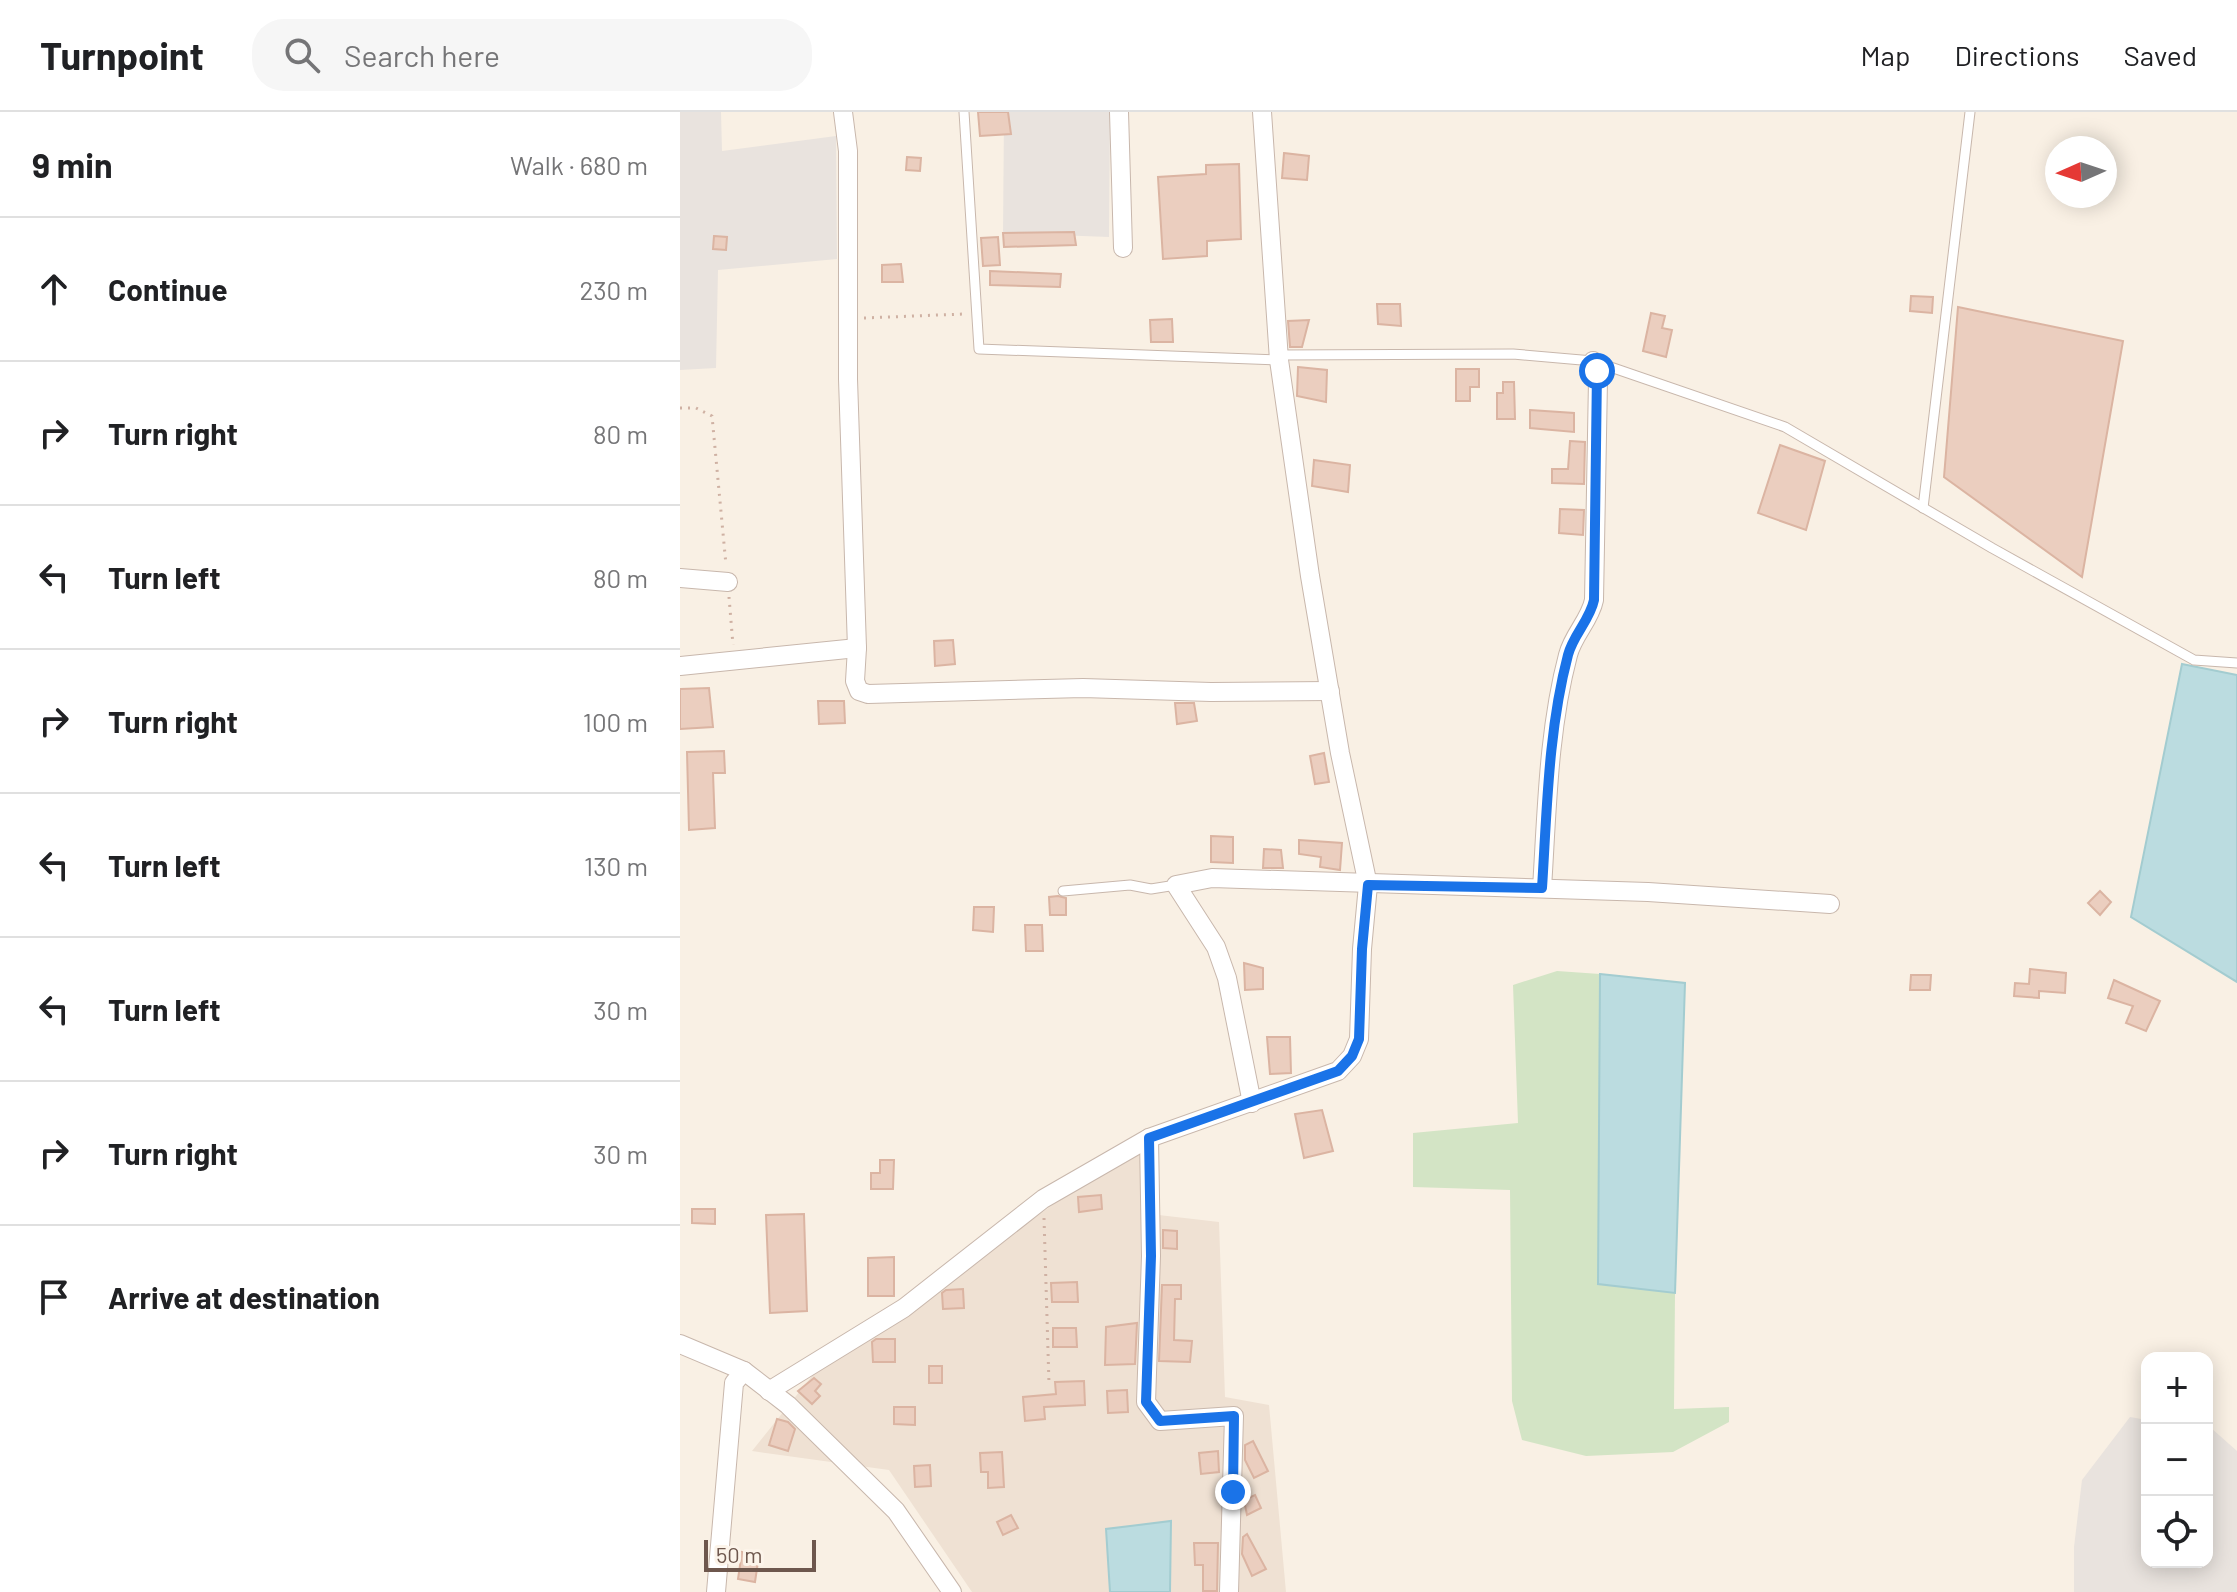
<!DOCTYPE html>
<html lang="en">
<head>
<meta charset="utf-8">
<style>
	body { margin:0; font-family:Barlow,sans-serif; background:#f6f6f6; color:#202124 }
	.controls { position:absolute; right:24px; bottom:24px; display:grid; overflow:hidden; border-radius:16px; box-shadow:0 4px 20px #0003 }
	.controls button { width:72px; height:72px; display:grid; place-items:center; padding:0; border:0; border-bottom:2px solid #e0e0e0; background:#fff; color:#202124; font:40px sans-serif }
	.compass { position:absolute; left:1365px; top:24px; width:72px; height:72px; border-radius:50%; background:#fff; box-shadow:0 4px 20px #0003; rotate:267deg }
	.scale { position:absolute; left:24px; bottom:20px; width:112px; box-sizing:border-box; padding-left:8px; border:4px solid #6e574d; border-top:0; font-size:22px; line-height:28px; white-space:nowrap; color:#6e574d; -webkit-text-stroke:6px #fcf4ea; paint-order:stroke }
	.stop { position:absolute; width:24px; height:24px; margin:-18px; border:6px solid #1a73e8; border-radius:50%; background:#fff }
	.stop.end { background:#1a73e8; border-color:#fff; box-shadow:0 2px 8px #0008 }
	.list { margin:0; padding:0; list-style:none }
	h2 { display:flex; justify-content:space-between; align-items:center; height:104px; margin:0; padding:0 32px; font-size:34px }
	h2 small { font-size:26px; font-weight:400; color:#757577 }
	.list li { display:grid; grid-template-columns:52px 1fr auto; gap:24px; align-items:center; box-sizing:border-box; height:144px; padding:0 32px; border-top:2px solid #e0e0e0 }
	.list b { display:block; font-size:30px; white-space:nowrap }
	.list em { font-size:26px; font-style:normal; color:#757577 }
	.icon { flex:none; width:44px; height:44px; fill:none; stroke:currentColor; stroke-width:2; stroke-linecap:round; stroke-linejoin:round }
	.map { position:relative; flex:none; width:1557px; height:1480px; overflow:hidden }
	header { display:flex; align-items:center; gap:48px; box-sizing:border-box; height:112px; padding:0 40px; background:#fff; border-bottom:2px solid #e0e0e0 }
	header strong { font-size:38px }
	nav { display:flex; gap:44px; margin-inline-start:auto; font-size:28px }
	.search { width:560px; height:72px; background:#f6f6f6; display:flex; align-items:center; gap:20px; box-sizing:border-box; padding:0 28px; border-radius:32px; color:#757577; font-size:30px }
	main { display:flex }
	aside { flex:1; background:#fff }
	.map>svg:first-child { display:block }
	.residential { fill:#efe1d3 }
	.industrial { fill:#e9e3de }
	.green { fill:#d3e4c5 }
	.water { fill:#bbdce0; stroke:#a3ccd0; stroke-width:2 }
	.building { fill:#ebcebf; stroke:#dbb4a2; stroke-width:2 }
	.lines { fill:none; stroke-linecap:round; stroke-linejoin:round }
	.service-casing { stroke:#c8b7ac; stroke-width:11 }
	.minor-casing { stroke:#c8b7ac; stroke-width:20 }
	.path { stroke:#cfb1a3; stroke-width:3; stroke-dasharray:2 6; stroke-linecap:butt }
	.service { stroke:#fff; stroke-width:9 }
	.minor { stroke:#fff; stroke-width:18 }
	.route { stroke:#1a73e8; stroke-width:10 }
</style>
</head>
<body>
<header>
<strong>Turnpoint</strong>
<div class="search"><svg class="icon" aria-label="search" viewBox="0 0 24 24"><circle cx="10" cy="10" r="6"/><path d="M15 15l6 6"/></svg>Search here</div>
<nav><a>Map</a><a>Directions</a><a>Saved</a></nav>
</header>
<main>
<aside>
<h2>9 min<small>Walk · 680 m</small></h2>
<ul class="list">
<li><svg class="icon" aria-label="ahead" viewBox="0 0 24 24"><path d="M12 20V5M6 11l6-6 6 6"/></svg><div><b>Continue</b></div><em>230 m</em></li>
<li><svg class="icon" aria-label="right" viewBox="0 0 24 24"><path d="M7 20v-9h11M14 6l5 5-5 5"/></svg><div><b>Turn right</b></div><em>80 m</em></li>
<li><svg class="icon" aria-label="left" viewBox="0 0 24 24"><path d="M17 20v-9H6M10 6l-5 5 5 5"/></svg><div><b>Turn left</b></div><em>80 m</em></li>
<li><svg class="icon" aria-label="right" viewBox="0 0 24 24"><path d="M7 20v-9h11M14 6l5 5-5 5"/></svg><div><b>Turn right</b></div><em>100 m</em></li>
<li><svg class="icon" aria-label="left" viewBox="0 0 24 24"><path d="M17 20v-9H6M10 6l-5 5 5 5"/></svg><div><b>Turn left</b></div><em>130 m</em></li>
<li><svg class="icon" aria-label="left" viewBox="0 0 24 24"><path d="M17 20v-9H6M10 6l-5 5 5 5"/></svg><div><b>Turn left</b></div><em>30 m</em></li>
<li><svg class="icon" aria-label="right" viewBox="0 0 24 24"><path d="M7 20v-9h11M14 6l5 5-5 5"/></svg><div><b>Turn right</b></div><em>30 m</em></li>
<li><svg class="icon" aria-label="arrive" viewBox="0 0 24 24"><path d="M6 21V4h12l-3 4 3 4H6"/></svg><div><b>Arrive at destination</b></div></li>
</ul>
</aside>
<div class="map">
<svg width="1557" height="1480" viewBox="0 0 1557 1480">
	<rect width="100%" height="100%" fill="#f9f0e4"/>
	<!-- residential -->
	<polygon class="residential" points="457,1033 470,1102 539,1110 545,1285 589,1293 606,1480 292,1480 209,1358 72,1339 132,1264"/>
	<!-- industrial -->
	<g class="industrial">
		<polygon points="0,0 41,0 42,39 156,24 157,147 38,158 36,256 0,258"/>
		<polygon points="324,0 430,0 429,125 323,121"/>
		<polygon points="1450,1305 1467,1308 1467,1450 1527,1450 1527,1316 1531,1316 1557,1339 1557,1480 1394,1480 1394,1435 1402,1368"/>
	</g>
	<!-- green -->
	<polygon class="green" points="877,859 920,862 918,1172 995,1181 994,1297 1049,1295 1049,1310 993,1340 906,1344 842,1328 832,1289 830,1078 733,1075 733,1021 838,1011 833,873"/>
	<!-- water -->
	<g class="water">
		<polygon points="1502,552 1557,563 1557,870 1451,805"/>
		<polygon points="920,862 1005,871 995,1181 918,1172"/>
		<polygon points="491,1409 490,1480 430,1480 426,1417"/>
	</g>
	<!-- building -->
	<g class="building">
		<polygon points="298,0 328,0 331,22 300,24"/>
		<polygon points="604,41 629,44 627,68 602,66"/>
		<polygon points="227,45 241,46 240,59 226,58"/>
		<polygon points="559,52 561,127 527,129 527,144 483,147 478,65 526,62 526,53"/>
		<polygon points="394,120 396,133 324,135 323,121"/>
		<polygon points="34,124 47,125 46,138 33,137"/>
		<polygon points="318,125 320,153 303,154 301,126"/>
		<polygon points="221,152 223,170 202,170 202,153"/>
		<polygon points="310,159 381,162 380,175 310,173"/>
		<polygon points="1231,184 1253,185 1252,201 1230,199"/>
		<polygon points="697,192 720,192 721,214 698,212"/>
		<polygon points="1278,195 1443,229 1402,465 1264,365"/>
		<polygon points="971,201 985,204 982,216 992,218 986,245 963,239"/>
		<polygon points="492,207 493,230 471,230 470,208"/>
		<polygon points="629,208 622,235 610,235 608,209"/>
		<polygon points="618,255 647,258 646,290 617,284"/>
		<polygon points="776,257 799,257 799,275 790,275 790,289 776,289"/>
		<polygon points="823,270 834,270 835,307 817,307 817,281 823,281"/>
		<polygon points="850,298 894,301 894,320 850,316"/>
		<polygon points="890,329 905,330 904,372 872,371 872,357 888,357"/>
		<polygon points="1100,333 1145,349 1126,418 1078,401"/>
		<polygon points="634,348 670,353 668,380 632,374"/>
		<polygon points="880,397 904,398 903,423 879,421"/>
		<polygon points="273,528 275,552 255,554 254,529"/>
		<polygon points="29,576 33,615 0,617 0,577"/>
		<polygon points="138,589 164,589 165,611 139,612"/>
		<polygon points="495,591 514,591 517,609 497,612"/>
		<polygon points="44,639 45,661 33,661 35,716 9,718 7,640"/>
		<polygon points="644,641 649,670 635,672 630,644"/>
		<polygon points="531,724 553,725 553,751 531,750"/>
		<polygon points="619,728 662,731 660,758 640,755 641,745 619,742"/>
		<polygon points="584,737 601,738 603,756 583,756"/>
		<polygon points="1420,779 1431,790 1420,803 1408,791"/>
		<polygon points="378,784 386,786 386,803 370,803 369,785"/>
		<polygon points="294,795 314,795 313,820 293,818"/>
		<polygon points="345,813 362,813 363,839 346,839"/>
		<polygon points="564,851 583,856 583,877 565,878"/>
		<polygon points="1350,857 1386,861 1385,881 1359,879 1359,886 1334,884 1335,871 1349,872"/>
		<polygon points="1231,863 1251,863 1250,878 1230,878"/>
		<polygon points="1434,868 1480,889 1466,919 1446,911 1453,894 1428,886"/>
		<polygon points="587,925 610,925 611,961 590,962"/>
		<polygon points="642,998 653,1039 624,1046 615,1002"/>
		<polygon points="200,1048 214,1048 213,1077 191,1077 191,1061 200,1061"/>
		<polygon points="421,1083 422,1097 399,1100 398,1085"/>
		<polygon points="12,1097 35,1097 35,1112 12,1111"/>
		<polygon points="124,1102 127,1199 90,1201 86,1103"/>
		<polygon points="483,1118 497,1119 497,1137 483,1136"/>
		<polygon points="214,1145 214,1184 188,1184 188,1146"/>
		<polygon points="397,1170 398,1190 372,1190 371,1171"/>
		<polygon points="482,1173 501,1173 501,1187 495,1187 494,1228 512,1229 510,1250 479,1249"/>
		<polygon points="283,1177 284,1196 263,1197 262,1181 266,1178"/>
		<polygon points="457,1211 455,1252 425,1253 426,1215"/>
		<polygon points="373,1216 396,1216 397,1235 373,1235"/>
		<polygon points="196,1227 215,1227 215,1250 193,1250 192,1230"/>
		<rect x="249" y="1254" width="13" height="17"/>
		<polygon points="134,1266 141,1272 135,1279 140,1284 132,1292 118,1279"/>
		<polygon points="404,1269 405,1293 364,1295 365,1307 345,1309 343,1285 376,1282 375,1270"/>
		<polygon points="447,1278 448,1300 428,1301 427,1279"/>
		<polygon points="214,1295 235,1295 235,1313 214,1312"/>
		<polygon points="97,1307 108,1310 115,1317 108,1339 89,1333"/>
		<polygon points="573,1329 588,1359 574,1366 565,1348 565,1333"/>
		<polygon points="538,1339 539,1360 521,1362 519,1341"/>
		<polygon points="322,1340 324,1375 308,1376 308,1360 301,1360 300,1341"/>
		<polygon points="250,1353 251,1374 235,1375 234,1354"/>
		<polygon points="575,1383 581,1396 567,1403 564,1388"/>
		<polygon points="331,1403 338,1416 323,1423 317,1410"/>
		<polygon points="567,1422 586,1457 572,1464 562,1442 563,1425"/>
		<polygon points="514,1431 538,1431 537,1479 523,1479 523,1453 515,1453"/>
		<polygon points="62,1440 79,1443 75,1470 58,1467"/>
	</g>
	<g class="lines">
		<!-- service casing -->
		<g class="service-casing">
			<g id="service">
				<polyline points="284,0 299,237 599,248"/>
				<polyline points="599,243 833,242 913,249 1105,315 1312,436 1514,548 1557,551"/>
				<polyline points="1243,396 1290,0"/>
				<polyline points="383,779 450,773 471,777 496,773"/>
			</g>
		</g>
		<!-- minor casing -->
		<g class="minor-casing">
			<g id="minor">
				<polyline points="163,0 168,39 168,267 177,536 175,569 179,579 188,582 403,576 531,580 650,579"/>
				<polyline points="439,0 443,136"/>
				<polyline points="0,466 48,470"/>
				<polyline points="0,554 177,536"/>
				<path d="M862,776C867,699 868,619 888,543C893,523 910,508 914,488L918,268L913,249"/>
				<polyline points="572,991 547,866 536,835 496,773 532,766 968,780 1150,792"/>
				<polyline points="469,1026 471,1144 466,1290 480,1309 554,1304 549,1480"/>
				<polyline points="0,1232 64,1259 108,1293 216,1399 272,1480"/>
				<polyline points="89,1279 224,1196 363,1087 469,1026 658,959 672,944 679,927 682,837 688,773 660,641 630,464 599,248 582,0"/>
				<polyline points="36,1480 54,1271 64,1259"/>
			</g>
		</g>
		<!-- path -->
		<g class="path">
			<polyline points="184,206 284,202"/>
			<polyline points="0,296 16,296 32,304 46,453"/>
			<polyline points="49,485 53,533"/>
			<polyline points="364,1106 369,1272"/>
		</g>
		<!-- service -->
		<use href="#service" class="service"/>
		<!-- minor -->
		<use href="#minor" class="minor"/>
	</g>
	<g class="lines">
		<!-- route -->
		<path class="route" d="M553,1380L554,1304L480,1309L466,1290L471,1144L469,1026L658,959L672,944L679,927L682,837L688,773L862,776C867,699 868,619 888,543C893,523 910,508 914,488L917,259"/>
	</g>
</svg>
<div class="controls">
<button>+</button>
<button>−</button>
<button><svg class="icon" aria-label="locate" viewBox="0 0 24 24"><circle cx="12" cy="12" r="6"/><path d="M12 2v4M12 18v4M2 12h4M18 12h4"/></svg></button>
</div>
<svg class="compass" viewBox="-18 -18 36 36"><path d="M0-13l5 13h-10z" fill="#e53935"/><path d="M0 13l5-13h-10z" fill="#757577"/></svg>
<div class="scale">50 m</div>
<div class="stop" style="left:917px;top:259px"></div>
<div class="stop end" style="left:553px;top:1380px"></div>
</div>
</main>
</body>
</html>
